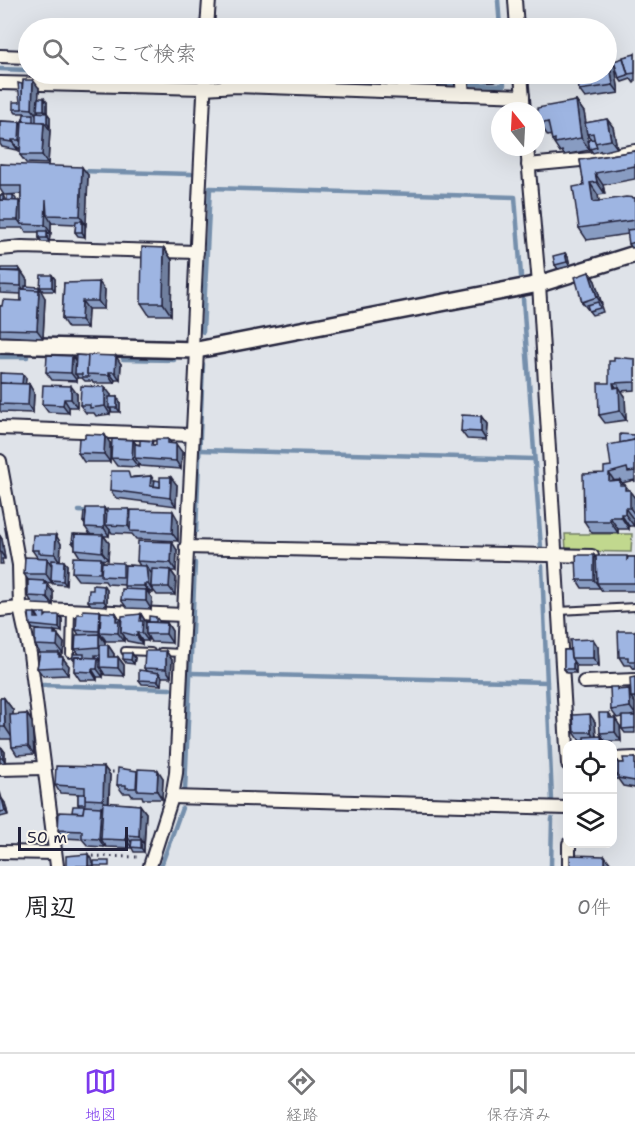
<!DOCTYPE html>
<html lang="ja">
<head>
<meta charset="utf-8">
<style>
	body { margin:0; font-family:"Shantell Sans","Klee One",sans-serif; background:#f2f2f2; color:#202124 }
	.controls { position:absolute; right:18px; bottom:18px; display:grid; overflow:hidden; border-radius:12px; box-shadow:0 6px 24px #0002 }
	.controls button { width:54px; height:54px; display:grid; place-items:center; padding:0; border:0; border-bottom:2px solid #e0e0e0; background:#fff; color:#202124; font:30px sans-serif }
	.compass { position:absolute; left:491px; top:102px; width:54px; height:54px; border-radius:50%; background:#fff; box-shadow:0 6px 24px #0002; rotate:342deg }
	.scale { position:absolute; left:18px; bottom:15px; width:110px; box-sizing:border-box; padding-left:6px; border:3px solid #22223b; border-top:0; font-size:16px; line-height:21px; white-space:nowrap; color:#22223b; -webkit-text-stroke:4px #fbf7ec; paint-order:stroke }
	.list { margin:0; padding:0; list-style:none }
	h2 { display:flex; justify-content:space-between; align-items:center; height:78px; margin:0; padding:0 24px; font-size:26px }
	h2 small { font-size:20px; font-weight:400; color:#757577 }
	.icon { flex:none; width:33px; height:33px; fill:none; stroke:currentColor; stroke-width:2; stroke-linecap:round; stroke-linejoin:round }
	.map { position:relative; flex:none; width:635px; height:866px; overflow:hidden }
	.search { position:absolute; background:#fff; box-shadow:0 6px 24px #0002; left:18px; right:18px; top:18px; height:66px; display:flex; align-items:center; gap:15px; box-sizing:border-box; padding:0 21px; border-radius:33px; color:#757577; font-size:22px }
	.sheet { height:186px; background:#fff }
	nav { display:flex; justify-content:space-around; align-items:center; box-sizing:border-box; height:84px; border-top:2px solid #e0e0e0; background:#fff; font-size:16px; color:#757577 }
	nav a { display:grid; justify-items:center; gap:3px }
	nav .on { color:#7c3aed }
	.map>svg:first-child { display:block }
	.green { fill:#c1d88e; stroke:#727d64; stroke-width:1.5 }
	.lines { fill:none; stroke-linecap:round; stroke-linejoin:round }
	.stream { stroke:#758fac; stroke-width:4.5 }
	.service-casing { stroke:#22223b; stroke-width:10 }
	.minor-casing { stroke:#22223b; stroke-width:16 }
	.tertiary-casing { stroke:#22223b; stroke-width:20 }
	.path { stroke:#22223b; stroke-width:3; stroke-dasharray:1.5 4.5; stroke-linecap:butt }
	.service { stroke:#fbf7ec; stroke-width:6 }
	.minor { stroke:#fbf7ec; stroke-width:12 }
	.tertiary { stroke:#fbf7ec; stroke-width:15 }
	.wall { fill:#889cc2; stroke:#22223b; stroke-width:1.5; fill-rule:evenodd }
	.shaded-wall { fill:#6f7f9e; stroke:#22223b; stroke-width:1.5 }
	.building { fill:#9eb5e2; stroke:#22223b; stroke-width:1.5 }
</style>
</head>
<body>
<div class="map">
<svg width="635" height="866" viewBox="0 0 635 866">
	<rect width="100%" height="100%" fill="#dfe3e9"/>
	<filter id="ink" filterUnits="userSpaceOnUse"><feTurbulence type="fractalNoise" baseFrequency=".0167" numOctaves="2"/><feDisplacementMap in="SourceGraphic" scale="12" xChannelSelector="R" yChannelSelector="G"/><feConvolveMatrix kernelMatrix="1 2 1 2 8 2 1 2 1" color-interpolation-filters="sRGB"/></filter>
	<g filter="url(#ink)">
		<!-- green -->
		<polygon class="green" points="565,534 632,534 631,552 566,551"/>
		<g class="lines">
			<!-- stream -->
			<g class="stream">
				<polyline points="498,0 500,28"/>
				<polyline points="0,69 28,70"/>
				<polyline points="148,74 504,85 503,74"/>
				<polyline points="80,171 191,174"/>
				<polyline points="523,299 541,548"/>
				<polyline points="203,332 210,188 515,197 521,276"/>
				<polyline points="0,357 27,357"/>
				<polyline points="123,359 174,360"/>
				<polyline points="200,450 534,459"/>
				<polyline points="79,511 92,512"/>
				<polyline points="196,531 203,364"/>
				<polyline points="542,566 552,801"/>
				<polyline points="191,673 547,682"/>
				<polyline points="43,685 170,689"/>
				<polyline points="185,790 195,563"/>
				<polyline points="161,866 182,808"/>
				<polyline points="551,866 552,819"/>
			</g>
			<!-- service casing -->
			<g class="service-casing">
				<g id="service">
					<polyline points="559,611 635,607"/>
					<polyline points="125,651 151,652"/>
					<polyline points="161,652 181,653"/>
					<polyline points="70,654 71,610"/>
				</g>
			</g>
			<!-- minor casing -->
			<g class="minor-casing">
				<g id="minor">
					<polyline points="515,0 517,28"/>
					<polyline points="207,28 209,0"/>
					<polyline points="0,56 28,57"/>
					<polyline points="461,74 463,94"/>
					<polyline points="488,74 494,74"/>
					<polyline points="521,74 524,111"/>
					<polyline points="0,83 204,88 237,86 523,96"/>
					<polyline points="527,147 539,284 568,764"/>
					<polyline points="528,165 591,159 635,151"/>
					<polyline points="0,249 22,247 197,252"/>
					<polyline points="192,350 205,74"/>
					<polyline points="0,428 191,435"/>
					<polyline points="0,461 19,565 20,608 30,654 57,866"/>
					<polyline points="186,547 592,556"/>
					<polyline points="0,610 20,608 183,615"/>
					<polyline points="584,682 635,680"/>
					<polyline points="612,759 635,758"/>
					<polyline points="0,769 44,768"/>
					<polyline points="172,797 568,808"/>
					<polyline points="569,844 569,866"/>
					<polyline points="0,852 55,853"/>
					<polyline points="150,866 172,797 176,773 197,350"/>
				</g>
			</g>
			<!-- tertiary casing -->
			<g class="tertiary-casing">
				<polyline id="tertiary" points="0,345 197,350 539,284 635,254"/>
			</g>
			<!-- path -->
			<g class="path">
				<polyline points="106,772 120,772"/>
				<polyline points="87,856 140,857"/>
			</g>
			<!-- service -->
			<use href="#service" class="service"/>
			<!-- minor -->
			<use href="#minor" class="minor"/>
			<!-- tertiary -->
			<use href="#tertiary" class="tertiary"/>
		</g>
		<!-- wall -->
		<g class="wall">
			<polygon points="635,54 635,82 634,83 631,79 622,82 619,78"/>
			<polygon points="615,66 619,93 585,98 579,90"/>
			<polygon points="39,88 38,98 47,102 47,113 50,117 50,127 48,127 50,130 48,164 26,163 20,155 20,148 18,148 18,150 2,147 0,144 0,121 20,122 21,124 25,114 25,113 16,113 13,109 20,102"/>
			<path d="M576,101L584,112L586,123L607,119L613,127L617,148L601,152L600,150V151L593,153L590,149L588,141L590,150L564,155L562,151L560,152L552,140L551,135L548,136L540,124ZM586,127L587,134L592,140H588Z"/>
			<polygon points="635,151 635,179 603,185 605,194 598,195 599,201 635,198 635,247 632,248 629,244 628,234 587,240 579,228 584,185 580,160"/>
			<polygon points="0,164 88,175 85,237 78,236 75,232 76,224 52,223 51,222 51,233 48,233 50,235 49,242 42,242 39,238 39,232 26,232 24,228 0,228 0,195 3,195 6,201 7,201 13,195 16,199 16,201 21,204 21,194 4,195 0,189"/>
			<polygon points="164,248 172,260 171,315 149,315 141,303"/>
			<polygon points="565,253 568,257 570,266 558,269 555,265"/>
			<polygon points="19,268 27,280 27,286 41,291 41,294 45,298 43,338 0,336 0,306 21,301 21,294 0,293 0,271"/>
			<polygon points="589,272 595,281 602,305 601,306 603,312 592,315 582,302"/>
			<polygon points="52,275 55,279 55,291 43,291 40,287"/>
			<polygon points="64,283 105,290 104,309 88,309 87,328 68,328 62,319"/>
			<polygon points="72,356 76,361 121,364 120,380 115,380 114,383 93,383 92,381 85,381 82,378 78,378 77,376 77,381 52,380 46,372"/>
			<polygon points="635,359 635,390 621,391 625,396 626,420 605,423 599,415 609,383"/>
			<polygon points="0,373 26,378 25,384 29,384 34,393 33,413 1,412 0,410"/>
			<polygon points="77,394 77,407 69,407 69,413 48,412 42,404"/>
			<polygon points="111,395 111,397 117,397 120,402 120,412 112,412 111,410 110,414 96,416 94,413 86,413 80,405"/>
			<polygon points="481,416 487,424 486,440 467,439 461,431"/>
			<polygon points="635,435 635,482 634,480 622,483 635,498 635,520 634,520 634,526 629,526 629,529 618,529 618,533 592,533 584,521 611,466 620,443"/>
			<polygon points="168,439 171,443 182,452 181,469 140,466 138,462 138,467 117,466 111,458 133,440 136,444 156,445"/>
			<polygon points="110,443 110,462 84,462 78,453"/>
			<polygon points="151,476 154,481 177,485 176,506 116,498 110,490 133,477"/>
			<polygon points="104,508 107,512 129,509 131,512 178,520 178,541 136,539 132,534 112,533 110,530 109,536 104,536 109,543 108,560 101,559 104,562 125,565 140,566 137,561 177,550 176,571 171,571 176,578 175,595 157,595 153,590 153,592 150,592 149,595 152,598 151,609 127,608 121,600 126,589 124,585 107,584 105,581 78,580 72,572 88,558 80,557 75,549 75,546 72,542 90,534 85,527 85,525 83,522"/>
			<polygon points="56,535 61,544 60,561 67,565 66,585 54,584 52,581 52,583 45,582 53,592 53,605 33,604 28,596 28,580 24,574 37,557 32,550"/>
			<polygon points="0,536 2,539 5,559 2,559 3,564 0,564"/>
			<polygon points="628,557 635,557 635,591 602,591 600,588 582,588 577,580 596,559"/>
			<polygon points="93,590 107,590 107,606 91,605 88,601"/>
			<polygon points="100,611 101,613 116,613 121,621 141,614 146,622 149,622 156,617 159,621 159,623 167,623 172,631 172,643 151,642 148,637 148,641 142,641 142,644 127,641 124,636 124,641 106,641 104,638 104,640 103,639 105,642 105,645 108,645 114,654 114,657 118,657 124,665 124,676 105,675 103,672 103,677 97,677 97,680 80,680 74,671 75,662 73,659 79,654 75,649 79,635 76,630 83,614"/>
			<polygon points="35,613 38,618 46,615 62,619 62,632 55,631 64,643 63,654 59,654 69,666 68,675 43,676 37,668 40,653 35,645 40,630 33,629 30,625"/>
			<polygon points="635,631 635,669 634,669 631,665 624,665 619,657"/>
			<polygon points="598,647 599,666 576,666 576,665 576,673 567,673 564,669 564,650"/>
			<polygon points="166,651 172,660 171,677 161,677 161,685 142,684 139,680 146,671 144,668"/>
			<polygon points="135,658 134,664 126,663 123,659"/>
			<polygon points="635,677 635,715 630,716 635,716 635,733 625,733 622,729 622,717 617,718 611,710 617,687 619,690 629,689 630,692"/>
			<polygon points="0,698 4,698 13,710 13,715 27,714 32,722 34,754 17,755 12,747 11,739 0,739"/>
			<polygon points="609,713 612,718 620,726 621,741 605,741 600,733"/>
			<polygon points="595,722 596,736 604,740 580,741 574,732"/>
			<polygon points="0,748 2,748 5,752 5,762 0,763"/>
			<polygon points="635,758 635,788 623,786 618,779 612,779 612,760 618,761 620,763 624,763"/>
			<polygon points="104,767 110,775 109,803 140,805 146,813 144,852 134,852 132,848 106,847 105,845 104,847 88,846 82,839 63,838 58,830 79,806 78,804 78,794 60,793 55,785"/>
			<polygon points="138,773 163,778 162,799 143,799 142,796 132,796 130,793 123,793 117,785"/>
			<polygon points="0,792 2,799 5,803 8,815 0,817"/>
		</g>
		<!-- shaded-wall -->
		<g class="shaded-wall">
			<polygon points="609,58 615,66 619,93 613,85"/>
			<polygon points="33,80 39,88 38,117 32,109"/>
			<polygon points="44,98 47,102 47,114 44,110"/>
			<polygon points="576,101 584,112 590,150 581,138"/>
			<polygon points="47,113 50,117 50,127 47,123"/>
			<polygon points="607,119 613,127 617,148 611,140"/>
			<polygon points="20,122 25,130 25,148 19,140"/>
			<polygon points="44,122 50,130 48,164 42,155"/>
			<polygon points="12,140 18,148 18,150 12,142"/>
			<polygon points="82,167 88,175 86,225 80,216"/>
			<polygon points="595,173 603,185 605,194 597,182"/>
			<polygon points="590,183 598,195 601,214 593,202"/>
			<polygon points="46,200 47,215 51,222 51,233 45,225"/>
			<polygon points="19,201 25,209 21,224 18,220"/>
			<polygon points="82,221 85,225 85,237 82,232"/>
			<polygon points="47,231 50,235 49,242 47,238"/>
			<polygon points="164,248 172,260 171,315 163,303"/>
			<polygon points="565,253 568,257 570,266 567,262"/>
			<polygon points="19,268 27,280 27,294 21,286 19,274"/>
			<polygon points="589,272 595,281 602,305 597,297"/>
			<polygon points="52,275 55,279 55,291 52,287"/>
			<polygon points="99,282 105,290 104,309 98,301"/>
			<polygon points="39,287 45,298 43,338 37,330"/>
			<polygon points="82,301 88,309 87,328 81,320"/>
			<polygon points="72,356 78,364 75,374 77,376 77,381 71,373"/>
			<polygon points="116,356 121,364 120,380 115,372"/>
			<polygon points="109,372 115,380 114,383 109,375"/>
			<polygon points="23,374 26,378 25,390 22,386"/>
			<polygon points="613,383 619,391 619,387 625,396 626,420 620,411 614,388"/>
			<polygon points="29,384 34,393 33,413 28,405"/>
			<polygon points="71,386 77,394 77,407 71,399"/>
			<polygon points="105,387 111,395 111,408 109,408 111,410 110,414 105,406"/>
			<polygon points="117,397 120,402 120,412 117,408"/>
			<polygon points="64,399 69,407 69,413 63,405"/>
			<polygon points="481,416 487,424 486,440 481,432"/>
			<polygon points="105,435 110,443 110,462 104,454"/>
			<polygon points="133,440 139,448 135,458 138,462 138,467 132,459"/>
			<polygon points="176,444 182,452 181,469 176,461"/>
			<polygon points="609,473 617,485 609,481"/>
			<polygon points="151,476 157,484 156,490 150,486"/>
			<polygon points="171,477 177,485 176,506 170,498"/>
			<polygon points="620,480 625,487 625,485 635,498 635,515 630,508 620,485"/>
			<polygon points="104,508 110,517 106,525 110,530 109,536 104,528"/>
			<polygon points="625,508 634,520 634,526 625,514"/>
			<polygon points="129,509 135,517 132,531 128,526"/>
			<polygon points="173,511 178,520 178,541 172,533"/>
			<polygon points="621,514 629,526 629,529 621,517"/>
			<polygon points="610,517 618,529 618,533 610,521"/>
			<polygon points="56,535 61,544 60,562 55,554"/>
			<polygon points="103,535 109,543 108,560 102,552"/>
			<polygon points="0,536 2,539 5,559 0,551"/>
			<polygon points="172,542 177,550 176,571 171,563"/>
			<polygon points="594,555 600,563 597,583 600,588 594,580"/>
			<polygon points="47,558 52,566 52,583 46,574"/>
			<polygon points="64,561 67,565 66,585 63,581"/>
			<polygon points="146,566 152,574 151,587 153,590 153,592 148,584"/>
			<polygon points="170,570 176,578 175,595 169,587"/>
			<polygon points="44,581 53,592 53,605 47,597 44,584"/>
			<polygon points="144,584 150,592 150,595 144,586"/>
			<polygon points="104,586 107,590 107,606 104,601"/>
			<polygon points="146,590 152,598 151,609 146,601"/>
			<polygon points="100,611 105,619 100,632 104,640 99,631"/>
			<polygon points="116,613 121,621 121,632 124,636 124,641 118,633 116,621"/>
			<polygon points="141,614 146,623 146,634 148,637 148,641 142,633 140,621"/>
			<polygon points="59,615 62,619 62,632 59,628"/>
			<polygon points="167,623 172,631 172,643 166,634"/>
			<polygon points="54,631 64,643 63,654 57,646 54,634"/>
			<polygon points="137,633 142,641 142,644 137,636"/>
			<polygon points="99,634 105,642 104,655 99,647"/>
			<polygon points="593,639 598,647 599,666 593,658"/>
			<polygon points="108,645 114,654 113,665 108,657"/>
			<polygon points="166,651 172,660 171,677 166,669"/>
			<polygon points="59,653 69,666 68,675 62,667 59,657"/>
			<polygon points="132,653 135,658 134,664 131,660"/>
			<polygon points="118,657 124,665 124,676 118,668"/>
			<polygon points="98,658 103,666 100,667 103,672 103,677 97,669"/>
			<polygon points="573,661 576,665 576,673 573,669"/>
			<polygon points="92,669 97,677 97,680 92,672"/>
			<polygon points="159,673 162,677 161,685 158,681"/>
			<polygon points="629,689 634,697 631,697 635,703 635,714 630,707"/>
			<polygon points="4,698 13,710 13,739 5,727"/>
			<polygon points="27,714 32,722 34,754 28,746"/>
			<polygon points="590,714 595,722 596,740 591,732"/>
			<polygon points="615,718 620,726 621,741 615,732"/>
			<polygon points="601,736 604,740 604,744 602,744"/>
			<polygon points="2,748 5,752 5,762 3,758"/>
			<polygon points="104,767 110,775 108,808 103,800"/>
			<polygon points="158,770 163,778 162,799 157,791"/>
			<polygon points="2,799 5,803 8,815 5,811"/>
			<polygon points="140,805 146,813 144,844 139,836"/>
			<polygon points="101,807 106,815 101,839 105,845 104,847 99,839"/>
			<polygon points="126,835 132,843 132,848 126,840"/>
			<polygon points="141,840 144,844 144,852 141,848"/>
			<polygon points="88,854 93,862 94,866 88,866"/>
			<polygon points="605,856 611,864 611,866 605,866"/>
		</g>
		<!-- building -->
		<g class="building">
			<polygon points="635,54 635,73 628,74 623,57"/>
			<polygon points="606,58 609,58 613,85 579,90 577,74 606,74"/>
			<polygon points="623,58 628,75 619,78 614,61"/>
			<polygon points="23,80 33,80 32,109 21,108"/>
			<polygon points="18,83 22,84 22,109 13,109 13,102 20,102"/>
			<polygon points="38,98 44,98 44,110 37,110"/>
			<polygon points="576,101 581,138 555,143 555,139 552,140 548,122 540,124 537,108"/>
			<polygon points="36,112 47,113 47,123 44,123 44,122 36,122"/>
			<polygon points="24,114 33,114 33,122 23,121"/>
			<polygon points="607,119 611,140 595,143 593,133 587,134 585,123"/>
			<polygon points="0,121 20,122 19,140 12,140 12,142 0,140"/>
			<polygon points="22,121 44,122 42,155 20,155"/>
			<polygon points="594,139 597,147 590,149 588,140"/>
			<polygon points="635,151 635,166 595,173 597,182 590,183 593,202 626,197 635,198 635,220 579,228 573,187 584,185 580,160"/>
			<polygon points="0,164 82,167 80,216 47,215 46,200 45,225 21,224 21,186 0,186"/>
			<polygon points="0,195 3,195 3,201 0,200"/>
			<rect x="7" y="195" width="6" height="6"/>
			<polygon points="0,200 19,201 18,220 0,220"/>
			<polygon points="76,221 82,221 82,232 75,232"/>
			<polygon points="635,229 635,242 629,244 627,230"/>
			<rect x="39" y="231" width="8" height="7"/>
			<polygon points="142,247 164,248 163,303 141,303"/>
			<polygon points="565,253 567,262 555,265 553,256"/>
			<polygon points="2,268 19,268 19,271 1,271"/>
			<polygon points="0,271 21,272 21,286 0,285"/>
			<polygon points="589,272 597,297 582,302 575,277"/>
			<polygon points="41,275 52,275 52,287 40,287"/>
			<polygon points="99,282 98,301 82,301 81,320 62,319 64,283"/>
			<polygon points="25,286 39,287 39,290 25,290"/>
			<polygon points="21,289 39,290 37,330 0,329 0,306 2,306 3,300 21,301"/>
			<polygon points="598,302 600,308 589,311 587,305"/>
			<polygon points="47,355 72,356 71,373 46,372"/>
			<polygon points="76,355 88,356 87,374 89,377 82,377 82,374 75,374"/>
			<polygon points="88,355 116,356 115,372 109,372 109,375 87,374"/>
			<polygon points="614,357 635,359 635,382 613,383 614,388 619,387 620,411 599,415 598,383 609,383 609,361 614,361"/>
			<polygon points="0,373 23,374 22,384 11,384 10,382 10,384 0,383"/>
			<polygon points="0,383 29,384 28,405 0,404"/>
			<polygon points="43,385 71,386 71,399 64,399 63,405 42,404"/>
			<polygon points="81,386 105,387 105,406 90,408 90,405 80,405"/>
			<rect x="109" y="397" width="8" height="11"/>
			<polygon points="462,415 481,416 481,432 461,431"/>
			<polygon points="85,434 105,435 104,454 78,453 79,438 85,438"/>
			<polygon points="620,434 635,435 634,440 620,443"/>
			<polygon points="112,439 133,440 132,459 111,458"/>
			<polygon points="156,439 168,439 168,443 176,444 176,461 135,458 135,444 140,445 140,440 153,441 152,445 156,445"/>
			<polygon points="635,440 635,471 628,472 627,468 609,473 609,481 620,480 620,485 625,485 625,490 630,490 630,508 625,508 625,514 621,514 621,517 610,517 610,521 584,521 583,474 604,473 604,467 611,466 608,445"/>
			<polygon points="111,471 128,471 130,478 151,476 150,486 160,487 160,477 171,477 170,498 110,490"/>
			<polygon points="155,480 160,481 160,487 154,486"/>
			<polygon points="86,508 104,508 104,528 85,527"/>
			<polygon points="107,509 129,509 128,526 106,525"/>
			<polygon points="131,510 173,511 172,533 130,531"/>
			<polygon points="84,512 86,512 85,522 83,522"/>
			<polygon points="73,534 75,534 75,542 72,542"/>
			<polygon points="75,534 103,535 102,552 75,549"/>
			<polygon points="33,535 56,535 55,554 39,553 39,550 32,550"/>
			<polygon points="138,541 172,542 171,563 137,561"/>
			<polygon points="576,555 594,555 594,580 577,580"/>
			<polygon points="596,556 627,556 627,561 628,557 635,557 635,583 597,583"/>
			<polygon points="25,557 47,558 46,574 24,574"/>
			<polygon points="73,557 101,558 100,573 72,572"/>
			<polygon points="52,560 64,561 63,581 51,580"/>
			<polygon points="102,562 123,563 123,577 101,576"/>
			<polygon points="125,565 146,566 148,584 144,584 144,586 124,586"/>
			<polygon points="152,569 170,570 169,587 151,587"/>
			<polygon points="28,580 44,581 44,584 48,584 47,597 28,596"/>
			<polygon points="93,585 104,586 104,601 88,601 89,590 93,590"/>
			<polygon points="122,589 146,590 146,601 121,600"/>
			<polygon points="83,610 100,611 99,631 76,630 77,614 83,614"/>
			<polygon points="101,612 116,613 116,621 119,621 118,633 100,632"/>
			<polygon points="29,613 35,613 35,618 39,618 36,613 45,613 45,617 47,615 59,615 59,628 30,625"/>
			<polygon points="141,614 140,621 143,621 142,633 137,633 137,636 121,632 122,616"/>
			<polygon points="149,616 156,617 156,622 149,622"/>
			<polygon points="146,622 167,623 166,634 146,634"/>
			<polygon points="35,630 54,631 54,634 58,634 57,646 35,645"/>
			<polygon points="618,631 635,631 635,661 628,661 628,657 619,657"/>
			<polygon points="99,634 99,647 75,649 76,635"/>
			<polygon points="593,639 593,658 571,658 570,640"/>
			<polygon points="100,645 108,645 108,657 118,657 118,668 100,667"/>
			<polygon points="564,650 570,650 571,658 573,661 573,669 564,669"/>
			<polygon points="145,651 166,651 166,669 144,668"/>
			<polygon points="40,653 59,653 59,657 63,657 62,667 37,668"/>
			<polygon points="123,653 132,653 131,660 123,659"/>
			<polygon points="73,654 84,654 84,657 75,657 75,659 73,659"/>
			<polygon points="95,655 100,655 100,660 98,658 95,657"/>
			<polygon points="75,657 98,658 97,669 92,669 92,672 74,671"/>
			<polygon points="139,670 159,673 158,681 139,680"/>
			<polygon points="635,677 635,697 631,697 630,678"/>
			<polygon points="610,687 617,687 617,690 629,689 630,707 611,710"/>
			<polygon points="0,698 4,698 5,727 0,727"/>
			<polygon points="599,713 609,713 609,718 615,718 615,732 600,733"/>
			<polygon points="27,714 28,746 12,747 10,715"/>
			<polygon points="590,714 591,732 574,732 573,715"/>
			<polygon points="622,716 635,716 635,728 622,729"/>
			<polygon points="601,736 602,744 584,744 584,737"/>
			<polygon points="0,748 2,748 3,758 0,758"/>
			<polygon points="623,758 635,758 635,781 618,778 618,763 624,763"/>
			<polygon points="612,760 618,761 618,775 612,775"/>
			<polygon points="56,766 104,767 103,800 85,799 85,787 55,785"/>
			<polygon points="118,768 137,771 136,788 126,788 126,785 117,785"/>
			<polygon points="138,769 158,770 157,791 137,790"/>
			<rect x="78" y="794" width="7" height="10"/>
			<polygon points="2,799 5,811 0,812 0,800"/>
			<polygon points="103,802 140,805 139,836 126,835 126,840 101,839"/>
			<polygon points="73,806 84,806 83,813 72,812"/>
			<polygon points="84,806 101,807 99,839 82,838 82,831 58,830 59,812 83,813"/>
			<polygon points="132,840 141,840 141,848 131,847"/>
			<polygon points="88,854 88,866 66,866 66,856"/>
			<polygon points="570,855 605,856 605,866 570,866"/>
			<rect x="94" y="861" width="15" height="5"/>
		</g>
	</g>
</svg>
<div class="controls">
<button><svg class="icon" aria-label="locate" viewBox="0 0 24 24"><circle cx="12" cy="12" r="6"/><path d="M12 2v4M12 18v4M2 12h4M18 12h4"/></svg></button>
<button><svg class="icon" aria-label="layers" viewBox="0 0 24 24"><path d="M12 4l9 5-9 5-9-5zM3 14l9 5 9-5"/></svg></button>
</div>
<svg class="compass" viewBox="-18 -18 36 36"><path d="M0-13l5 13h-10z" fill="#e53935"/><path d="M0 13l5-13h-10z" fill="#757577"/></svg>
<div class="scale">50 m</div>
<div class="search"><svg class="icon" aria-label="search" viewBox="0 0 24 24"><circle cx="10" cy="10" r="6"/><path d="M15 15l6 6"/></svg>ここで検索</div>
</div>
<section class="sheet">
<h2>周辺<small>0件</small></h2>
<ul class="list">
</ul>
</section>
<nav>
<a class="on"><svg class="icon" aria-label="map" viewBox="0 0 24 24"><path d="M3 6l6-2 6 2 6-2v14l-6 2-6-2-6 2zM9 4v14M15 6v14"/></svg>地図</a>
<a><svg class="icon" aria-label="directions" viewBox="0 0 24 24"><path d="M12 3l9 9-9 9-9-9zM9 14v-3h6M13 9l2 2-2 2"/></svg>経路</a>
<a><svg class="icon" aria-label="saved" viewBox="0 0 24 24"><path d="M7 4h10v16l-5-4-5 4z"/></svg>保存済み</a>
</nav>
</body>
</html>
